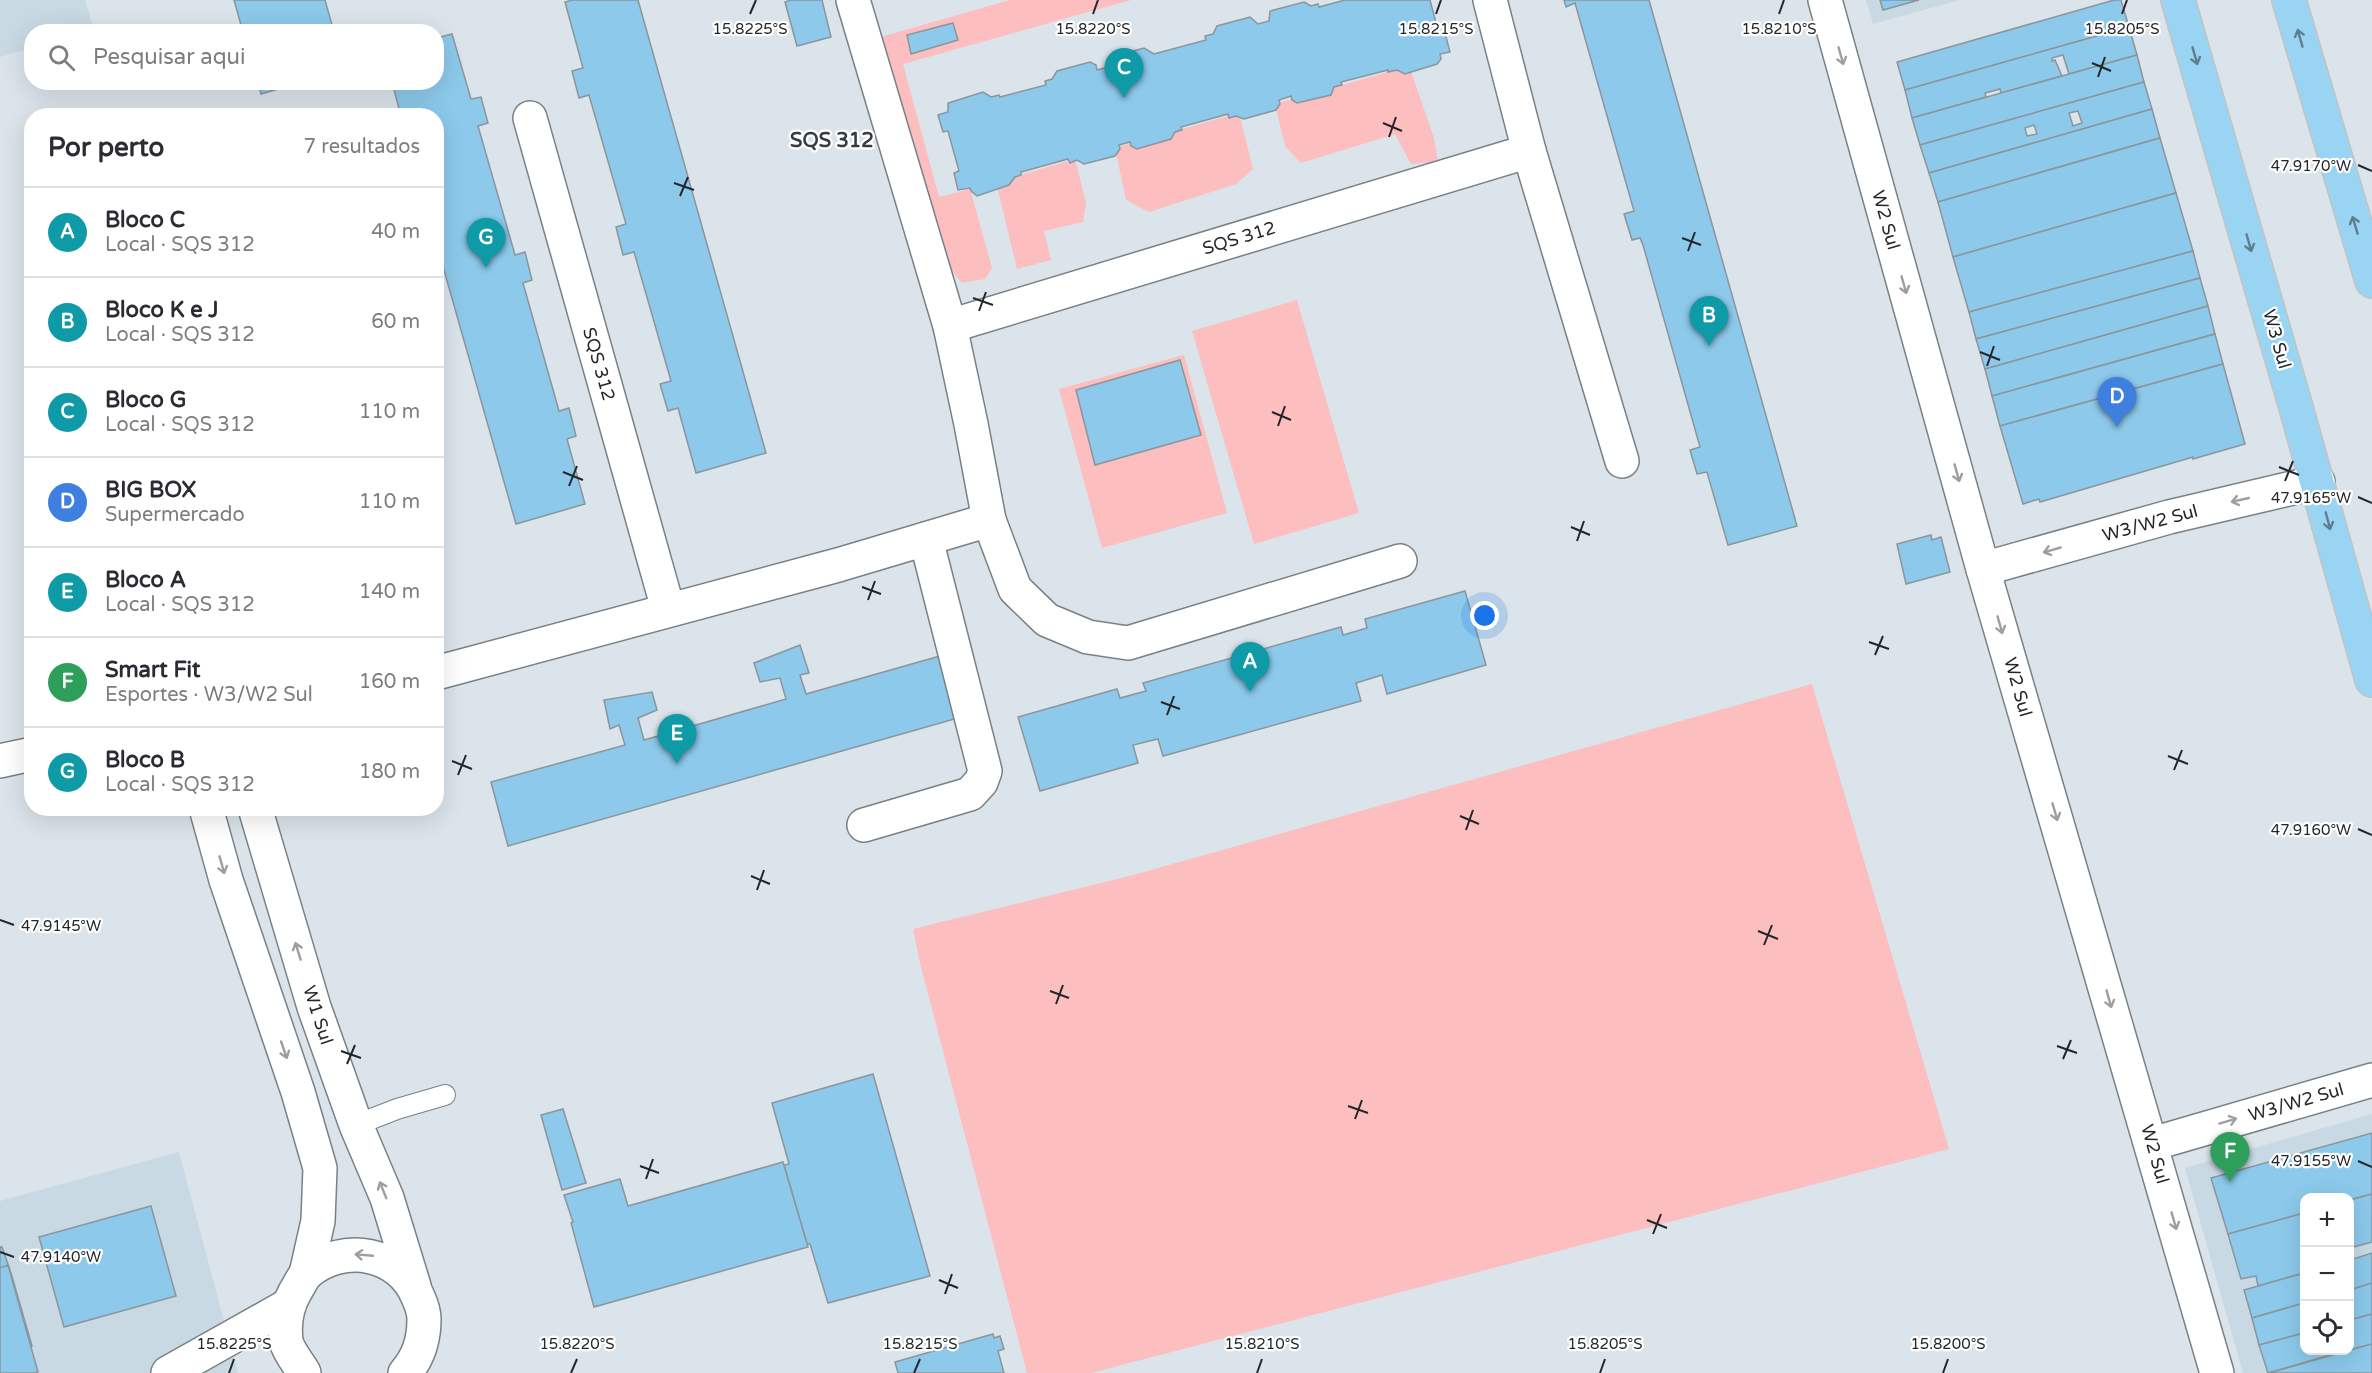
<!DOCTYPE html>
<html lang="pt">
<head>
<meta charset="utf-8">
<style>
	body { margin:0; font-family:"Varela Round",sans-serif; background:#f7f7f7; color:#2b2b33 }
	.controls { position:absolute; right:18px; bottom:18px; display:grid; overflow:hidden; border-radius:12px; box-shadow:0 6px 24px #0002 }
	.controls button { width:54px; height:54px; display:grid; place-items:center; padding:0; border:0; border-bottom:2px solid #e1e1e2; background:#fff; color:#2b2b33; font:30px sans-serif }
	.you { position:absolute; left:1485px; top:616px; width:21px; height:21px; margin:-15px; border:4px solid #fff; border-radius:50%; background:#1a73e8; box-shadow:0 0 0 9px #1a73e833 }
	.badge { display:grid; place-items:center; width:39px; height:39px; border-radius:50%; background:#d93025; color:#fff; font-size:20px; font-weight:700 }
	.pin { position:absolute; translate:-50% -50px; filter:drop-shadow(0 2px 3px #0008) }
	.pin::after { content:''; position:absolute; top:32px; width:21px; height:18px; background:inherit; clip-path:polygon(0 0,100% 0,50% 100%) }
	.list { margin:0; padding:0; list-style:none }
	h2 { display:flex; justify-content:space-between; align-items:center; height:78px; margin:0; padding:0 24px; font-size:26px }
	h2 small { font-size:20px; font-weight:400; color:#7c7c81 }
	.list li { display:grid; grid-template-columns:39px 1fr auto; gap:18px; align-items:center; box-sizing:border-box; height:90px; padding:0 24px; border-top:2px solid #e1e1e2 }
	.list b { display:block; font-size:22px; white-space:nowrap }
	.list p { margin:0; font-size:20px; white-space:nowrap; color:#7c7c81 }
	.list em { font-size:20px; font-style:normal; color:#7c7c81 }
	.icon { flex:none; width:33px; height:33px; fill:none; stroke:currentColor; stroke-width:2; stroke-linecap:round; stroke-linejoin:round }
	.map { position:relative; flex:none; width:2372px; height:1373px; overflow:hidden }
	.search { position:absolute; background:#fff; box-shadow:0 6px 24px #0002; left:24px; top:24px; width:420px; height:66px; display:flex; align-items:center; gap:15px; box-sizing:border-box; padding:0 21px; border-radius:24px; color:#7c7c81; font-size:22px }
	.panel { position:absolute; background:#fff; box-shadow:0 6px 24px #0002; left:24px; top:108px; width:420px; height:708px; border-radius:24px }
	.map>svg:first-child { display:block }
	.built { fill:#c8d9e4; fill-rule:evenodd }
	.green { fill:#fcbebf }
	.building { fill:#8cc9eb; stroke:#8c959b; stroke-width:1.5; fill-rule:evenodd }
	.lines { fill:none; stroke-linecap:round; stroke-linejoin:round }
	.lane-casing { stroke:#788186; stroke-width:22 }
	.street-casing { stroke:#788186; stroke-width:36 }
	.secondary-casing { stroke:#788186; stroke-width:36 }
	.primary-casing { stroke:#c2c3c3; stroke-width:36 }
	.lane { stroke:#fff; stroke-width:20 }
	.street { stroke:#fff; stroke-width:33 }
	.secondary { stroke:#fff; stroke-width:33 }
	.primary { stroke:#99d4f2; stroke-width:33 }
	.oneway { stroke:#5e7e8e }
	.oneway2 { stroke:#9c9e9f }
	.ticks { fill:none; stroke:#24272a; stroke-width:2 }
	.labels { text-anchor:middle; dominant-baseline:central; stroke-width:4.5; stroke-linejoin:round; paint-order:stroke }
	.street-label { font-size:18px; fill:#24272a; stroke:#fff }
	.neighbourhood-label { font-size:20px; font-weight:bold; fill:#353d42; stroke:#fff }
	.ticks-label { font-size:15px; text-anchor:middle; fill:#24272a; stroke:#fff; stroke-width:4.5; stroke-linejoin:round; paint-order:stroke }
</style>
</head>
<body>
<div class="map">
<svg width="2372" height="1373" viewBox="0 0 2372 1373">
	<rect width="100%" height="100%" fill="#dae4ea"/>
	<!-- built -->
	<g class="built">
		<polygon points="0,0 85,0 94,29 87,32 32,32 31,48 0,57"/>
		<polygon points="1866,0 1960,0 1873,24"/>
		<path d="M2372,1114V1373H2243L2185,1168ZM2304,1198H2350V1350H2304Z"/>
		<polygon points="179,1152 238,1373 0,1373 0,1201"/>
	</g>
	<!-- green -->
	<g class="green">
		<polygon points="1010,0 1131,0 903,64 939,197 970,189 992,268 985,279 962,283 948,266 877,38"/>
		<polygon points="1409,66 1434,138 1438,162 1411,164 1395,134 1301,163 1285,146 1275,104"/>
		<polygon points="1239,113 1253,169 1236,184 1149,212 1126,200 1115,148"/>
		<polygon points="1075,159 1086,203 1083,222 1044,231 1051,260 1017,269 996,182"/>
		<polygon points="1297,300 1359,513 1254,544 1192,331"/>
		<polygon points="1184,355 1227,513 1102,548 1059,389"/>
		<polygon points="1812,684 1949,1149 1091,1373 1027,1373 920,963 913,929 1126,877"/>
	</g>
	<!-- building -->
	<g class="building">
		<polygon points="234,0 325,0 334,32 243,32"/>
		<polygon points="573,0 638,0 766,453 696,473 678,408 668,411 660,384 671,381 634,252 623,255 616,227 626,224 589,95 579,98 572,71 583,68 565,2"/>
		<polygon points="791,0 822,0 831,37 797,46 785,2"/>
		<polygon points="1345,0 1430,0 1439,34 1445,33 1450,52 1440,54 1441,59 1437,64 1405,74 1397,70 1388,72 1388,70 1341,82 1342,85 1334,87 1331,95 1297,103 1292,100 1291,96 1279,100 1280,104 1276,110 1244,119 1236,116 1229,118 1228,114 1181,127 1182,130 1175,132 1171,139 1137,149 1131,146 1130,142 1119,145 1120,149 1115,156 1084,164 1077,160 1070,163 1068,159 1021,172 1021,175 1015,177 1009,185 977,196 971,191 970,188 958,190 954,173 959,171 948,131 943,132 938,115 948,112 948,103 983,92 991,97 999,95 1000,97 1046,85 1045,81 1052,79 1057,71 1090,62 1096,65 1097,70 1108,67 1110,57 1144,48 1154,54 1206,40 1205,36 1213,34 1217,26 1250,17 1258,24 1269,21 1270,11 1304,2 1311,6 1318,4 1319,7"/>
		<polygon points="1564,0 1649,0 1797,526 1728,545 1707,472 1697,474 1690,450 1700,447 1643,245 1640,238 1632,240 1624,214 1634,211 1575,3 1566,7"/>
		<polygon points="1880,0 1919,0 1883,10"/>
		<polygon points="2114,0 2121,0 2129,27 1905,90 1897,62"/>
		<polygon points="953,23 958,40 911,54 907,35"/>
		<polygon points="2129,27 2137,55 2069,74 2063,55 2052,58 2052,61 2055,60 2062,76 2001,93 2000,89 1985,93 1986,97 1912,118 1905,90"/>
		<polygon points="452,34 471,99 481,97 488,123 478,126 515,255 525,252 532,280 523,283 559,411 569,408 576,436 567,439 585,504 516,524 436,242 436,116 401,116 392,82 436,82 436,38"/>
		<polygon points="2137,55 2144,82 1920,145 1912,118"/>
		<polygon points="258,82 302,82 261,94"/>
		<path d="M2144,82L2152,109L1929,173L1920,145ZM2078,111L2082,123L2073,126L2069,113ZM2034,125L2037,134L2027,136L2025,128Z"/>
		<polygon points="2152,109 2160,138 1938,202 1929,173"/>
		<polygon points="2160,138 2176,193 1953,257 1938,202"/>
		<polygon points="2176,193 2193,251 1969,312 1953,257"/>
		<polygon points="2193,251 2200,278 1976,339 1969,312"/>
		<polygon points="2200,278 2208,306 1985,369 1976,339"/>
		<polygon points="2208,306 2215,334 1992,396 1985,369"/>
		<polygon points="2215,334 2223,364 2000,426 1992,396"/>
		<polygon points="1180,360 1201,435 1095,465 1076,390"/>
		<polygon points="2223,364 2245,444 2193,459 2193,457 2040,502 2039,499 2023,504 2000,426"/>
		<polygon points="1931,535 1932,540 1941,537 1950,572 1906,584 1897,544"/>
		<polygon points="1465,591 1486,665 1387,694 1382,675 1356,683 1361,701 1163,756 1158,739 1133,745 1138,763 1040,791 1018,717 1117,689 1120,698 1146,691 1143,683 1341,627 1343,635 1367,628 1365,619"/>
		<polygon points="800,645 809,673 800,675 806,694 940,656 958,718 508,846 491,782 625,745 619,725 610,729 604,700 652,692 657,710 638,718 644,740 786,699 780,678 760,682 754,663"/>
		<polygon points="873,1074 930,1276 828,1303 810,1244 807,1244 784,1165 789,1164 772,1103"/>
		<polygon points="563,1109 586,1183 562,1190 541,1115"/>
		<polygon points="2372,1133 2372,1194 2350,1200 2350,1198 2304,1198 2304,1213 2228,1234 2211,1178"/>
		<polygon points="783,1162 808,1247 594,1307 571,1223 573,1222 564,1195 620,1179 628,1206"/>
		<polygon points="2372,1194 2372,1242 2350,1248 2350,1200"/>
		<polygon points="151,1206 176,1296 64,1327 39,1237"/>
		<polygon points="2304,1213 2304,1273 2258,1286 2256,1276 2241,1279 2228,1234"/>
		<polygon points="0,1247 2,1247 11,1273 32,1346 0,1355"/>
		<polygon points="2372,1253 2372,1283 2350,1290 2350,1260"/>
		<polygon points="8,1265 38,1372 34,1373 0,1373 0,1268"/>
		<polygon points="2304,1273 2304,1303 2252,1318 2244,1290"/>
		<polygon points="2372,1283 2372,1314 2350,1320 2350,1290"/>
		<polygon points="2304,1303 2304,1333 2259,1345 2252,1318"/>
		<polygon points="2372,1314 2372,1344 2350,1350 2350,1320"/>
		<polygon points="2304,1333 2304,1350 2347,1350 2268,1373 2259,1345"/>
		<polygon points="993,1334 994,1338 1000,1336 1004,1349 998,1351 1004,1373 898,1373 895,1362"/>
		<polygon points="2372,1344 2372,1373 2269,1373 2350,1350"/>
	</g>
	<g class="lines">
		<!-- lane casing -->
		<g class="lane-casing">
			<polyline id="lane" points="356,1125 397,1109 445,1095"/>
		</g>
		<!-- street casing -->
		<g class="street-casing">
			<g id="street">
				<polyline points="1490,0 1529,151 1622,461"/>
				<polyline points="530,118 668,609"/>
				<polyline points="950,326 1529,151"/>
				<polyline points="989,520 1015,589 1047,620 1088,637 1128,643 1400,561"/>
				<polyline points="436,673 838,565 989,520 971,424 950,326 853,0"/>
				<polyline points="0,761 32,754"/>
				<polyline points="864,825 970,794 981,782 985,771 926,539"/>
			</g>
		</g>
		<!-- secondary casing -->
		<g class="secondary-casing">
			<g id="secondary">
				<polyline points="1825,0 1983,569 2217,1373"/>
				<polyline points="1983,569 2169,517 2318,482"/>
				<polyline points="206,808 226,880 298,1092 320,1168 318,1221 306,1274"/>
				<polyline points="255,808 314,1007 356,1125 387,1198 414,1286"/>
				<polyline points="2152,1144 2372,1080"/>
				<polyline points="168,1373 287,1306"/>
				<path d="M304,1373C299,1364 288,1351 286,1341C284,1324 287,1306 295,1292C299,1286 302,1278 307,1273C343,1242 400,1252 418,1297C421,1304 424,1310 424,1319C424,1340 419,1357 405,1373"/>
			</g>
		</g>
		<!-- primary casing -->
		<g class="primary-casing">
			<g id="primary">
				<polyline points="2178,0 2295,404 2372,680"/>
				<polyline points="2289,0 2372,281"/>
			</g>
		</g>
		<!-- lane -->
		<use href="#lane" class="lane"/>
		<!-- street -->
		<use href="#street" class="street"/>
		<!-- secondary -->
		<use href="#secondary" class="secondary"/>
		<!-- primary -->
		<use href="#primary" class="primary"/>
	</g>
	<!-- one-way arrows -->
	<defs><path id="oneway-shaft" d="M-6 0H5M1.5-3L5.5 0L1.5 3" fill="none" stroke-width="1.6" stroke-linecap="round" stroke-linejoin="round" transform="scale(1.5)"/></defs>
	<g class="oneway">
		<use href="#oneway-shaft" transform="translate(2300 38) rotate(-106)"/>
		<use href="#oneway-shaft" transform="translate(2195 56) rotate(74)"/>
		<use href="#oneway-shaft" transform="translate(2355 225) rotate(-107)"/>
		<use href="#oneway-shaft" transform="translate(2249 243) rotate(74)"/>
		<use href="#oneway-shaft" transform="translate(2328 521) rotate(75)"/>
	</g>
	<g class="oneway2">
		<use href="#oneway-shaft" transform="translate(1841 56) rotate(74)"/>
		<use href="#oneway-shaft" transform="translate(1904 285) rotate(74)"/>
		<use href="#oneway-shaft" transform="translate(1957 473) rotate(74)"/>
		<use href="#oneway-shaft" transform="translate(2240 500) rotate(167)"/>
		<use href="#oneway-shaft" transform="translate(2052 550) rotate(164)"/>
		<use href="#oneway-shaft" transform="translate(2000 625) rotate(74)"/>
		<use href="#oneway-shaft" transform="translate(2055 812) rotate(74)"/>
		<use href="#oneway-shaft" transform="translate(222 865) rotate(74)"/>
		<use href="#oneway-shaft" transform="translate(298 951) rotate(-107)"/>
		<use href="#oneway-shaft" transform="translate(2109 999) rotate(74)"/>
		<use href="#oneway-shaft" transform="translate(284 1050) rotate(71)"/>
		<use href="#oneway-shaft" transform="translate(2228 1121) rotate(-17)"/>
		<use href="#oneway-shaft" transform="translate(383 1190) rotate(-112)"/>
		<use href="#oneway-shaft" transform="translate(2174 1221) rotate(74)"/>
		<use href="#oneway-shaft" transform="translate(364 1255) rotate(-175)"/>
	</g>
	<!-- ticks -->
	<path class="ticks" d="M750,14L756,0M1093,14L1098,0M1436,14L1441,0M1779,14L1784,0M2122,14L2127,0M2092,63L2111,71M2098,77L2105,57M1383,123L1402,131M1389,137L1396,117M2358,165L2372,171M674,183L694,190M680,196L688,177M1682,238L1701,245M1688,251L1695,232M973,298L993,305M979,311L986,292M1980,352L2000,360M1987,366L1994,346M1272,412L1291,420M1278,426L1285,406M2279,467L2299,475M563,472L583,480M2285,481L2293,461M569,486L577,466M2358,497L2372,503M1571,527L1590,535M1577,541L1584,521M862,587L881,594M868,600L875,581M1869,642L1889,649M1875,655L1883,636M1161,702L1180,709M1167,715L1174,696M2168,756L2188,764M452,761L472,769M2174,770L2182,750M458,775L466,755M1460,816L1479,824M2358,829L2372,835M1466,830L1473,810M751,876L770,884M757,890L764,870M0,920L14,925M1758,931L1778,939M1764,945L1772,925M1050,991L1069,998M1056,1004L1063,985M2057,1046L2077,1053M341,1051L361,1058M2063,1059L2071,1040M347,1064L355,1045M1348,1106L1368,1113M1355,1119L1362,1100M2358,1161L2372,1167M640,1166L659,1173M646,1179L653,1159M1647,1220L1667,1228M1653,1234L1661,1214M0,1252L14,1257M939,1280L958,1288M945,1294L952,1274M229,1373L234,1359M571,1373L577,1359M914,1373L920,1359M1257,1373L1262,1359M1600,1373L1605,1359M1943,1373L1948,1359"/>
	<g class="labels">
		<!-- street labels -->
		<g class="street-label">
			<text transform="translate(1886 220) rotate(74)">W2 Sul</text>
			<text transform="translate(1239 238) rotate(-17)">SQS 312</text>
			<text transform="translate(2277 339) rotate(74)">W3 Sul</text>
			<text transform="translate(599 364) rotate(74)">SQS 312</text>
			<text transform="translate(2150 523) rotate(-15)">W3/W2 Sul</text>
			<text transform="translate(2018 687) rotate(74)">W2 Sul</text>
			<text transform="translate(318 1015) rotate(72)">W1 Sul</text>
			<text transform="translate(2296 1102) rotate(-16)">W3/W2 Sul</text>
			<text transform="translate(2155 1154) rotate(74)">W2 Sul</text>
		</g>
		<!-- neighbourhood labels -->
		<g class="neighbourhood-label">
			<text x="832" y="141">SQS 312</text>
		</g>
	</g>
	<g class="ticks-label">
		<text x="750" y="34">15.8225°S</text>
		<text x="1093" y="34">15.8220°S</text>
		<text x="1436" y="34">15.8215°S</text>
		<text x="1779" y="34">15.8210°S</text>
		<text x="2122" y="34">15.8205°S</text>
		<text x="2311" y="171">47.9170°W</text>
		<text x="2311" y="503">47.9165°W</text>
		<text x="2311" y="835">47.9160°W</text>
		<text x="61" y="931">47.9145°W</text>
		<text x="2311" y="1166">47.9155°W</text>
		<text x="61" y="1262">47.9140°W</text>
		<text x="234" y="1349">15.8225°S</text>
		<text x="577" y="1349">15.8220°S</text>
		<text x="920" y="1349">15.8215°S</text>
		<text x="1262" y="1349">15.8210°S</text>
		<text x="1605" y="1349">15.8205°S</text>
		<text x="1948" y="1349">15.8200°S</text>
	</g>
</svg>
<div class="controls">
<button>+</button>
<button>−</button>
<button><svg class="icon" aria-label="locate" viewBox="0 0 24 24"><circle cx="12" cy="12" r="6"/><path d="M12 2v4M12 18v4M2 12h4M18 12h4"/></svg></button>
</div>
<div class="you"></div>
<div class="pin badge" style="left:1250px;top:692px;background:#0f9aa8">A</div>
<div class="pin badge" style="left:1709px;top:346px;background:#0f9aa8">B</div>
<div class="pin badge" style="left:1124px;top:98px;background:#0f9aa8">C</div>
<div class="pin badge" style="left:2117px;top:427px;background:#3f7fe0">D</div>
<div class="pin badge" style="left:677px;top:764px;background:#0f9aa8">E</div>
<div class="pin badge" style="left:2230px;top:1182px;background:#2e9e5b">F</div>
<div class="pin badge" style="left:486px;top:268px;background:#0f9aa8">G</div>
<div class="search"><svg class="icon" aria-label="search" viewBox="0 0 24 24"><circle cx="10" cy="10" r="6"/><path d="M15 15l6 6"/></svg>Pesquisar aqui</div>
<section class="panel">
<h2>Por perto<small>7 resultados</small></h2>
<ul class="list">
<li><span class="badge" style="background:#0f9aa8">A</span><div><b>Bloco C</b><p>Local · SQS 312</p></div><em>40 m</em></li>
<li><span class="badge" style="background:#0f9aa8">B</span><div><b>Bloco K e J</b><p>Local · SQS 312</p></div><em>60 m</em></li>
<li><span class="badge" style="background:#0f9aa8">C</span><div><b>Bloco G</b><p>Local · SQS 312</p></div><em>110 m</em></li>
<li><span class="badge" style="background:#3f7fe0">D</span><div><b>BIG BOX</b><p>Supermercado</p></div><em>110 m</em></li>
<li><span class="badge" style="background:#0f9aa8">E</span><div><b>Bloco A</b><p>Local · SQS 312</p></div><em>140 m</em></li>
<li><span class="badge" style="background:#2e9e5b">F</span><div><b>Smart Fit</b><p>Esportes · W3/W2 Sul</p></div><em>160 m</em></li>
<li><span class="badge" style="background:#0f9aa8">G</span><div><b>Bloco B</b><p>Local · SQS 312</p></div><em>180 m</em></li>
</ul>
</section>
</div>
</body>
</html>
